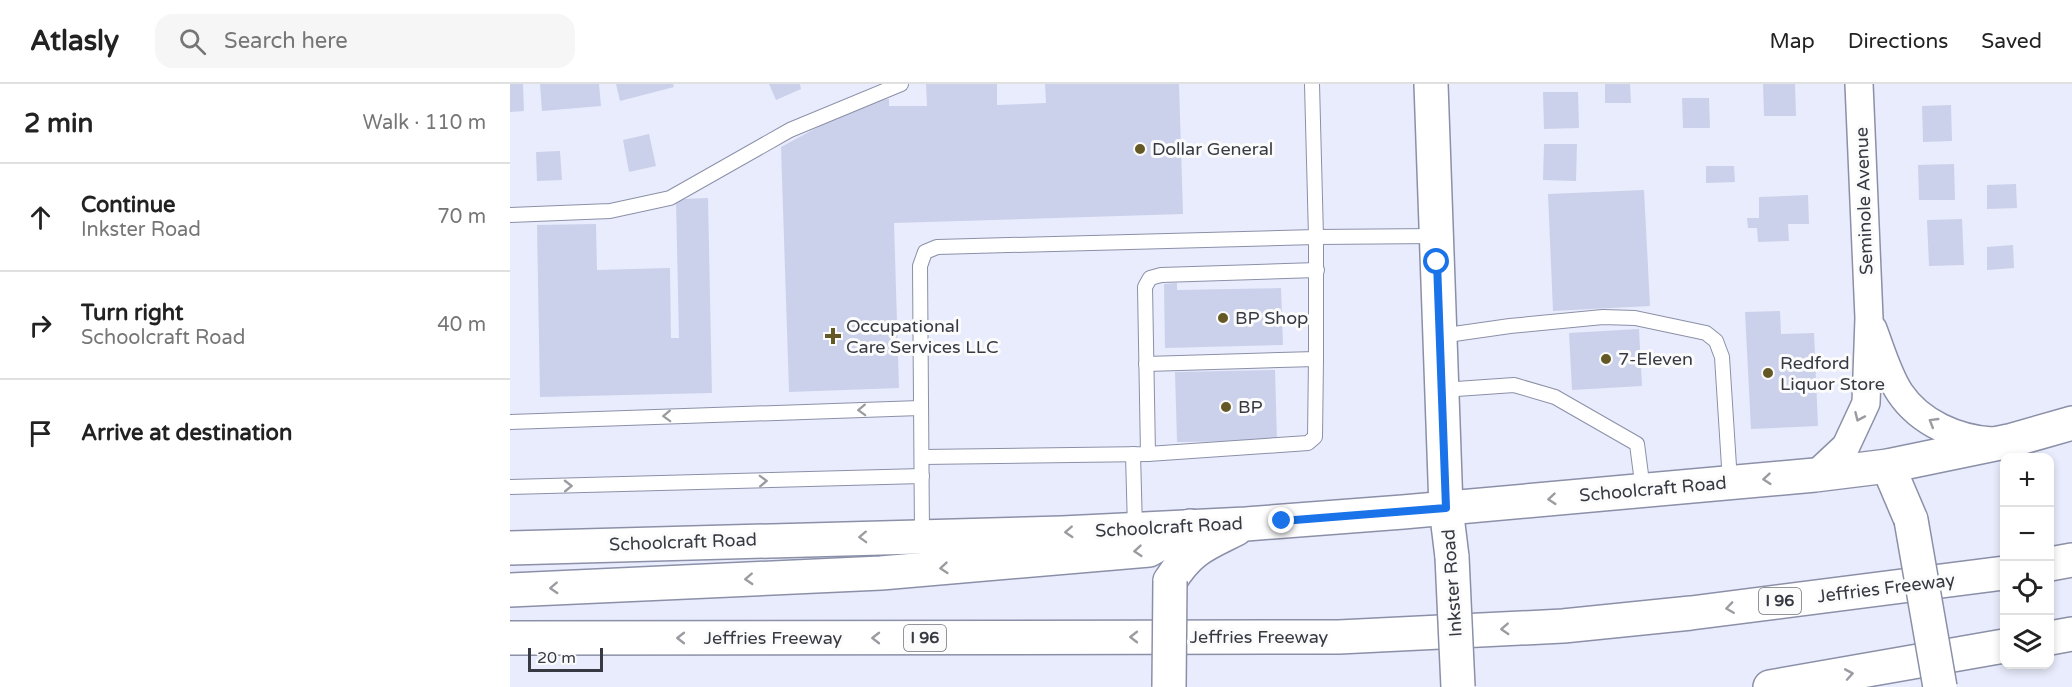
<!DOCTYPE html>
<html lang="en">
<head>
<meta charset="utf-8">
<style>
	body { margin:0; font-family:"Varela Round",sans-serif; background:#f6f6f6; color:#222 }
	.controls { position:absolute; right:18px; bottom:18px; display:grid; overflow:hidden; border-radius:12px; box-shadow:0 3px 9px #0003 }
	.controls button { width:54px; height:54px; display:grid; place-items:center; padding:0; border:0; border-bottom:2px solid #e0e0e0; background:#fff; color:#222; font:30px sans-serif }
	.scale { position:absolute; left:18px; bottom:15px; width:75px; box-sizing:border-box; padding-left:6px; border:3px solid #373943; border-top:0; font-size:16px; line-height:21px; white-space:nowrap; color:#373943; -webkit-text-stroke:4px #fbfbfb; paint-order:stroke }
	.stop { position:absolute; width:18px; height:18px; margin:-14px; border:4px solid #1a73e8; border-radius:50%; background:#fff }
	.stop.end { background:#1a73e8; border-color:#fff; box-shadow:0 2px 6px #0008 }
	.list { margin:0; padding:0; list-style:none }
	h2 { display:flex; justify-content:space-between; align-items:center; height:78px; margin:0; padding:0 24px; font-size:26px }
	h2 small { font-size:20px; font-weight:400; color:#767676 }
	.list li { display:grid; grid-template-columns:39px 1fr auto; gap:18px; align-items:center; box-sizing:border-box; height:108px; padding:0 24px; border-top:2px solid #e0e0e0 }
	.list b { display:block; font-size:22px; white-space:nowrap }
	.list p { margin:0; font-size:20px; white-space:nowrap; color:#767676 }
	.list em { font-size:20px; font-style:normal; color:#767676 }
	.icon { flex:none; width:33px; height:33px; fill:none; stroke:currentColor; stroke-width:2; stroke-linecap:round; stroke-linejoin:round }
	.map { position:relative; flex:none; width:1562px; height:603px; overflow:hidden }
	header { display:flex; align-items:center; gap:36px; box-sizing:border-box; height:84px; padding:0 30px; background:#fff; border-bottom:2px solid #e0e0e0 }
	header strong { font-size:28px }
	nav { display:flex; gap:33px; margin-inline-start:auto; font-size:21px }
	.search { width:420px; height:54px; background:#f6f6f6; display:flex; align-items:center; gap:15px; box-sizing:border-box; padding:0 21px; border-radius:18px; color:#767676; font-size:22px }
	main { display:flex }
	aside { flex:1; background:#fff }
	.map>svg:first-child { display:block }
	.building { fill:#ccd1eb }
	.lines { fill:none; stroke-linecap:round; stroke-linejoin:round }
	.service-casing { stroke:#8b90a8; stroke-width:16 }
	.minor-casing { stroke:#8b90a8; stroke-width:30 }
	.secondary-casing { stroke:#8b90a8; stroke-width:36 }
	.motorway-casing { stroke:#8b90a8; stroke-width:36 }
	.service { stroke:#fff; stroke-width:14 }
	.minor { stroke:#fff; stroke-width:27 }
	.secondary { stroke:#fff; stroke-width:33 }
	.motorway { stroke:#fff; stroke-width:33 }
	.secondary-bridge-casing { stroke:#8b90a8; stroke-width:36; stroke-linecap:butt }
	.secondary-bridge { stroke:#fff; stroke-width:33 }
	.oneway { stroke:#9b9ca1 }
	.route { stroke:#1a73e8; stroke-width:8 }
	.poi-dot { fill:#645825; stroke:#fbfbfb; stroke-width:2 }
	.labels { text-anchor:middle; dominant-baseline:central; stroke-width:6; stroke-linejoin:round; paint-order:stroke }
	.shield { fill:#fbfbfb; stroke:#72737a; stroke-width:1.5 }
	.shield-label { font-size:16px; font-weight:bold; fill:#373943 }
	.poi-label { font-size:18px; fill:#373943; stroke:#fbfbfb; text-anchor:start }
	.street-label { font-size:18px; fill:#373943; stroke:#fbfbfb }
</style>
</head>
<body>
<header>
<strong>Atlasly</strong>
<div class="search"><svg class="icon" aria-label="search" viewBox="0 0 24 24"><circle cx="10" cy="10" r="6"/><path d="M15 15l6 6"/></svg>Search here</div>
<nav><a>Map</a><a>Directions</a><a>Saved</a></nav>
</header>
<main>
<aside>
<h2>2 min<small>Walk · 110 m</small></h2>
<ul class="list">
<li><svg class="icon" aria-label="ahead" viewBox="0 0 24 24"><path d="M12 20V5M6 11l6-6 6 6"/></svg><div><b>Continue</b><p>Inkster Road</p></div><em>70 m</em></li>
<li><svg class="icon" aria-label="right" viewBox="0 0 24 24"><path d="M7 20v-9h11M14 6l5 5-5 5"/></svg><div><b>Turn right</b><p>Schoolcraft Road</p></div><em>40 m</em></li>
<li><svg class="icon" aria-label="arrive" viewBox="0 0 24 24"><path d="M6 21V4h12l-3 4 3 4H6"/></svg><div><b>Arrive at destination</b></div></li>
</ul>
</aside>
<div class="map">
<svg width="1562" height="603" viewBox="0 0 1562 603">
	<rect width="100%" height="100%" fill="#e9ecfc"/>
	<!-- building -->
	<g class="building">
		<polygon points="0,0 13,0 14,27 0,28"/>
		<polygon points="30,0 89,0 91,22 32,27"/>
		<polygon points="106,0 163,0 164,3 110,17"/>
		<polygon points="259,0 290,0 291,5 266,16"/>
		<polygon points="416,0 487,0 487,21 536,19 535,0 669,0 673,130 384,139 389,304 279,308 271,63 358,16 379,15 379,22 417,22"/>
		<polygon points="1095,0 1120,0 1121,19 1095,19"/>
		<polygon points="1253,0 1285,0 1286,32 1254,32"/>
		<polygon points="1033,8 1068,8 1069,44 1034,45"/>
		<polygon points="1172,14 1199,14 1200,44 1173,44"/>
		<polygon points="1441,21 1442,57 1413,58 1412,22"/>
		<polygon points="139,50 146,82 119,88 113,56"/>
		<polygon points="1034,60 1067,60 1066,97 1033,96"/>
		<polygon points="50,67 52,96 27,97 26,68"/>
		<polygon points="1444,80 1445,116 1409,116 1408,81"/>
		<polygon points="1196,82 1224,82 1225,98 1196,99"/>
		<polygon points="1506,100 1507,124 1477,125 1477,101"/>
		<polygon points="1134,106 1140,222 1043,227 1038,110"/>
		<polygon points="1298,111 1299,140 1278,140 1279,157 1248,158 1247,144 1238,144 1237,134 1249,134 1249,113"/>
		<polygon points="198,114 202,309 30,313 27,141 86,140 87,186 160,184 161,254 169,254 166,118 173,115"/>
		<polygon points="1452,135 1454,181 1419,182 1417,136"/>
		<polygon points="1503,161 1504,184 1477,186 1477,163"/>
		<polygon points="667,199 667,206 771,204 773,261 655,264 654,200"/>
		<polygon points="1270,227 1271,250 1304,249 1308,342 1241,345 1235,228"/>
		<polygon points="1129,245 1132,302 1062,306 1059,249"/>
		<polygon points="765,286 767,357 667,358 665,288"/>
	</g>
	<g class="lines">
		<!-- service casing -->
		<g class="service-casing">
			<g id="service">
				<polyline points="802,0 806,153 926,152"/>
				<polyline points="0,131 100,127 160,114 280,46 391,0"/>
				<polyline points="930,252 1000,242 1093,233 1125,234 1196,249 1206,257 1212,273 1220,398"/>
				<polyline points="932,306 1004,301 1045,313 1127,360 1133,406"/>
				<polyline points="0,338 410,324"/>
				<polyline points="623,370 625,445"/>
				<polyline points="638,370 635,203 640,194 651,191 807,186"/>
				<polyline points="412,373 638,370 798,359 805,353 806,275"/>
				<polyline points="0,403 412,392"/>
				<polyline points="412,451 410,182 415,168 427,163 806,153 806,275 636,280"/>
			</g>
		</g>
		<!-- minor casing -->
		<g class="minor-casing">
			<g id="minor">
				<path d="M1363,245C1371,266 1378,291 1390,309C1410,339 1448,355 1482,357"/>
				<polyline points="1305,391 1336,362 1356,319 1359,234 1349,0"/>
			</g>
		</g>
		<!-- secondary casing -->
		<g class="secondary-casing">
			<g id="secondary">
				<polyline points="921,0 936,424 942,473"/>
				<polyline points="1378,382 1401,436"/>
				<polyline points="0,464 552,449 736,440 893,428 1305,391 1378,382 1499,357 1562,339"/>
				<path d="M660,497C680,465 694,461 726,445"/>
			</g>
		</g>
		<!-- motorway casing -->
		<g class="motorway-casing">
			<g id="motorway">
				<polyline points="1540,480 1562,476"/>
				<polyline points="0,506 371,489 639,466 680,442"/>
				<polyline points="0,554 829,553 1053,542 1181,529 1494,489"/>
				<polyline points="1540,554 1562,550"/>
				<polyline points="1260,603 1494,562"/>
			</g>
		</g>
		<!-- service -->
		<use href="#service" class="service"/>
		<!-- minor -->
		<use href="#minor" class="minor"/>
		<!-- secondary -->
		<use href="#secondary" class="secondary"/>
		<!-- motorway -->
		<use href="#motorway" class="motorway"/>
		<!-- secondary-bridge casing -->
		<g class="secondary-bridge-casing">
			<g id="secondary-bridge">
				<polyline points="1401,436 1430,603"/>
				<polyline points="942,473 948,603"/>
				<polyline points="659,603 660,497"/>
			</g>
		</g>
		<!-- secondary-bridge -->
		<use href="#secondary-bridge" class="secondary-bridge"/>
	</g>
	<!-- one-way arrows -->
	<defs><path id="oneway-chevron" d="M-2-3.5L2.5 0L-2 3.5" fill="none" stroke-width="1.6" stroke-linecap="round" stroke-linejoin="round" transform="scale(1.5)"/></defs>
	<g class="oneway">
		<use href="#oneway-chevron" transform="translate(352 326) rotate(178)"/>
		<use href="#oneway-chevron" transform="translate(157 332) rotate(178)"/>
		<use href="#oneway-chevron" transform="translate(1349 333) rotate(114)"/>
		<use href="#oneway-chevron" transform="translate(1423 338) rotate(-149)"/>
		<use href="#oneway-chevron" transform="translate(1257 395) rotate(175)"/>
		<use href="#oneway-chevron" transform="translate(253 397) rotate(-2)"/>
		<use href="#oneway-chevron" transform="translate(58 402) rotate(-1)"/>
		<use href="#oneway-chevron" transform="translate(1042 415) rotate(175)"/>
		<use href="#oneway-chevron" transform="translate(559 448) rotate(177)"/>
		<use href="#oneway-chevron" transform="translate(353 453) rotate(178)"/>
		<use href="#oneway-chevron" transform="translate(628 467) rotate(175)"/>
		<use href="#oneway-chevron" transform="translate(434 484) rotate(175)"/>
		<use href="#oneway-chevron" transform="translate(239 495) rotate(177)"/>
		<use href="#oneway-chevron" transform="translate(44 504) rotate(177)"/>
		<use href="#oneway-chevron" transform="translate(1220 524) rotate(172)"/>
		<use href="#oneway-chevron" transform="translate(995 545) rotate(177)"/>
		<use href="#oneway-chevron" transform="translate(624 553) rotate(180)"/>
		<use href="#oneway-chevron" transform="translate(171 554) rotate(180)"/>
		<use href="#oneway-chevron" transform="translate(366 554) rotate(180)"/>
		<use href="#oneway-chevron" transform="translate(1339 590) rotate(-10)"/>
	</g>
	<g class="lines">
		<!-- route -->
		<polyline class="route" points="772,437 936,424 927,178"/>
	</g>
	<!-- markers -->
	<g class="poi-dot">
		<circle cx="630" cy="65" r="6"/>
		<circle cx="713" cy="234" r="6"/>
		<path d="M320 243h6v6h6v6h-6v6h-6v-6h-6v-6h6z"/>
		<circle cx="1096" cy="275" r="6"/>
		<circle cx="1258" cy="289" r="6"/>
		<circle cx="716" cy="323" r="6"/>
	</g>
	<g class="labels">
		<!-- shield labels -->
		<g class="shield">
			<rect x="1249" y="504" width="42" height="26" rx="4.5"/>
			<rect x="394" y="541" width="42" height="26" rx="4.5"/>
		</g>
		<g class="shield-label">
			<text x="1270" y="517">I 96</text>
			<text x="415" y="554">I 96</text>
		</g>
		<!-- poi labels -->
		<g class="poi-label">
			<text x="642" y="65">Dollar General</text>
			<text x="725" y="234">BP Shop</text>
			<text x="336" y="242">Occupational<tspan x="336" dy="21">Care Services LLC</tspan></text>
			<text x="1108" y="275">7-Eleven</text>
			<text x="1270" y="279">Redford<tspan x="1270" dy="21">Liquor Store</tspan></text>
			<text x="728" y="323">BP</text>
		</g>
		<!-- street labels -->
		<g class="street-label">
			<text transform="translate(1354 117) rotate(-92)">Seminole Avenue</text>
			<text transform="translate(1143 405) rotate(-5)">Schoolcraft Road</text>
			<text transform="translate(659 443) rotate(-3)">Schoolcraft Road</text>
			<text transform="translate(173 458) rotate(-2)">Schoolcraft Road</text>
			<text transform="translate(942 499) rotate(-94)">Inkster Road</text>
			<text transform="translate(1376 504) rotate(-7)">Jeffries Freeway</text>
			<text x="749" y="553">Jeffries Freeway</text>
			<text x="263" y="554">Jeffries Freeway</text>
		</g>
	</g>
</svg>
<div class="controls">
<button>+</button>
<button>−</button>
<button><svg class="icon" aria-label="locate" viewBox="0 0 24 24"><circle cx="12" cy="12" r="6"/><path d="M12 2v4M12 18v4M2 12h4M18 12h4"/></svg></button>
<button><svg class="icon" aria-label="layers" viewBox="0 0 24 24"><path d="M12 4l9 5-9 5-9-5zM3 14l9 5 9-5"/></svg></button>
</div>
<div class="scale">20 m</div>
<div class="stop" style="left:927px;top:178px"></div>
<div class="stop end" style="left:772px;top:437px"></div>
</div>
</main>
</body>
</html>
